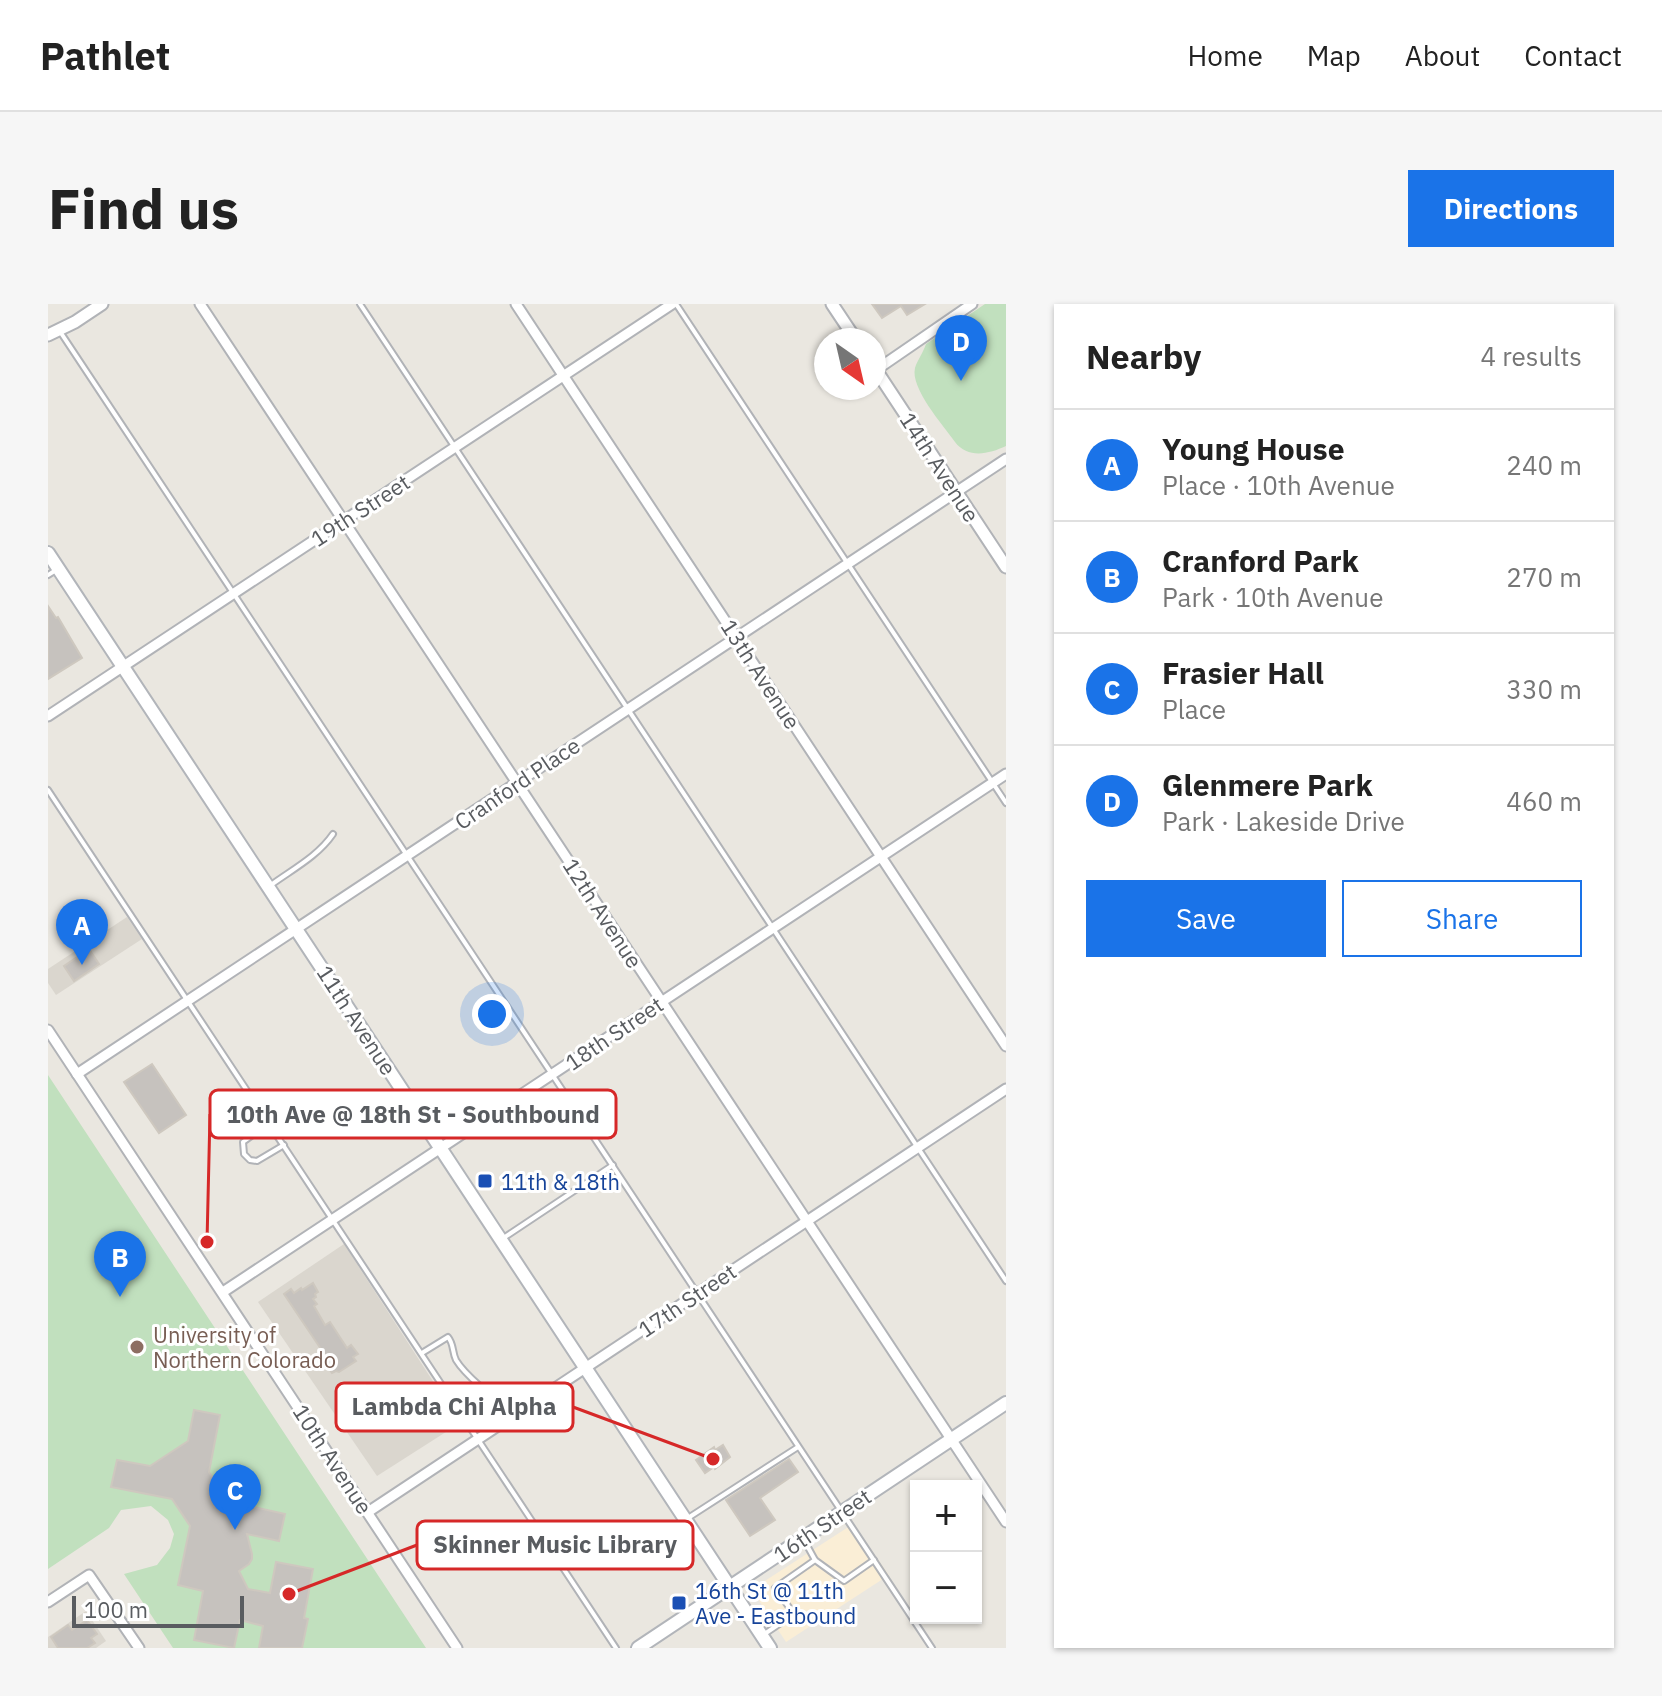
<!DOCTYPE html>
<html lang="en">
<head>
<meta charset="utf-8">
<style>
	body { margin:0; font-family:"IBM Plex Sans",sans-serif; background:#f6f6f6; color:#222 }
	.controls { position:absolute; right:24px; bottom:24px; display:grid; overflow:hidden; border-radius:0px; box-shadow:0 2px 6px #0004 }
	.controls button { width:72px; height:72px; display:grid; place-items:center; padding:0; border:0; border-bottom:2px solid #e0e0e0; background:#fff; color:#222; font:40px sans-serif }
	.compass { position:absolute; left:766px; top:24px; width:72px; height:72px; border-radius:50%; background:#fff; box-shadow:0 2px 6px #0004; rotate:146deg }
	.scale { position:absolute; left:24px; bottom:20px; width:172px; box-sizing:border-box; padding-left:8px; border:4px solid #595c60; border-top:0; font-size:22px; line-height:28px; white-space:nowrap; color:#595c60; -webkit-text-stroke:6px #fff; paint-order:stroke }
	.you { position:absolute; left:444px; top:710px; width:28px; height:28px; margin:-20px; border:6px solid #fff; border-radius:50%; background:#1a73e8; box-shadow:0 0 0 12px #1a73e833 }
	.badge { display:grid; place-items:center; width:52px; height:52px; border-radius:50%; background:#1a73e8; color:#fff; font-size:26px; font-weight:700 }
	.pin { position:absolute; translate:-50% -66px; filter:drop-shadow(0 2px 4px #0008) }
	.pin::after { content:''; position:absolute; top:42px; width:28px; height:24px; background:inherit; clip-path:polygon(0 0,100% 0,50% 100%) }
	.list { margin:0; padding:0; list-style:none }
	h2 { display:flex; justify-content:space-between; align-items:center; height:104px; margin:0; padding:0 32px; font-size:34px }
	h2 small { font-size:26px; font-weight:400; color:#767676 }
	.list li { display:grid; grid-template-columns:52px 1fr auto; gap:24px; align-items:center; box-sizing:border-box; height:112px; padding:0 32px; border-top:2px solid #e0e0e0 }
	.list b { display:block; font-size:30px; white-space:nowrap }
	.list p { margin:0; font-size:26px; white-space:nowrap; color:#767676 }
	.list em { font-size:26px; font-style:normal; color:#767676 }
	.actions { display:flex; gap:16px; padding:24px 32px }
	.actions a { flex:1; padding:18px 0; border:2px solid #1a73e8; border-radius:0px; text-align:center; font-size:28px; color:#1a73e8 }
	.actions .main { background:#1a73e8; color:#fff }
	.map { position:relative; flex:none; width:958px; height:1344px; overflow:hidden; border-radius:0px }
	header { display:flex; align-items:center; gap:48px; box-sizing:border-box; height:112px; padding:0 40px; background:#fff; border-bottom:2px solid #e0e0e0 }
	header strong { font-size:38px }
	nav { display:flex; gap:44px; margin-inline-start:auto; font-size:28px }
	.intro { display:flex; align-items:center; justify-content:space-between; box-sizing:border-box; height:192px; padding:0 48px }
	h1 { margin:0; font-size:56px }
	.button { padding:20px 36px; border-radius:0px; background:#1a73e8; color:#fff; font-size:28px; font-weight:700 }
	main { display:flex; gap:48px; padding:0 48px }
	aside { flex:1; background:#fff; border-radius:0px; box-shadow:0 2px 6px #0004 }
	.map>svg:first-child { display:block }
	.commercial { fill:#faeed6 }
	.education { fill:#dad6ce }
	.green { fill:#c1e0be }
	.building { fill:#c6c2be; stroke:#cec8bf; stroke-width:2 }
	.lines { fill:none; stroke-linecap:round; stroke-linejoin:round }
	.service-casing { stroke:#b1b3b7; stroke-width:8 }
	.minor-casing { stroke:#b1b3b7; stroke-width:13 }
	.tertiary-casing { stroke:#b1b3b7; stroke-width:15 }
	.secondary-casing { stroke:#b2b5ba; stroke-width:16 }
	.service { stroke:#fff; stroke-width:4 }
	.minor { stroke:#fff; stroke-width:9 }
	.tertiary { stroke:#fff; stroke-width:11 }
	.secondary { stroke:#fff; stroke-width:12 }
	.transit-dot { fill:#1a4fb4; stroke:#fff; stroke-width:3 }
	.education-dot { fill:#8d6e63; stroke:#fff; stroke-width:3 }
	.labels { text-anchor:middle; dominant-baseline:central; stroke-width:6; stroke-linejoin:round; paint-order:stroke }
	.street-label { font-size:22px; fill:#595c60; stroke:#fff }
	.transit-label { font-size:22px; fill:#164399; stroke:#fff; text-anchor:start }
	.education-label { font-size:22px; fill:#785e54; stroke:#fff; text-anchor:start }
	.leader { fill:none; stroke:#d62828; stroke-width:3 }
	.callout-dot { fill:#d62828; stroke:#fff; stroke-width:3 }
	.callout { fill:#fff; stroke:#d62828; stroke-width:3 }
	.callout-label { font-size:24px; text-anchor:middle; font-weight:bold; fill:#595c60 }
</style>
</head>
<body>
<header>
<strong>Pathlet</strong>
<nav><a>Home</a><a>Map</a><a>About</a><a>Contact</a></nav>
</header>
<div class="intro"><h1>Find us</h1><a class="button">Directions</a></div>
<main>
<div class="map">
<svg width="958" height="1344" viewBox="0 0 958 1344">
	<rect width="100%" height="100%" fill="#eae7e0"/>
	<!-- commercial -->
	<polygon class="commercial" points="805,1220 841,1271 738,1338 708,1292 707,1287 709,1282"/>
	<!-- education -->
	<g class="education">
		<polygon points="79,613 94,635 8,691 0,679 0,665"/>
		<polygon points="296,940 412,1119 329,1172 210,998"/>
		<polygon points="38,1307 58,1337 48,1344 0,1344 0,1333"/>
	</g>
	<!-- green -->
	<g class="green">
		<path d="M937,0H958V142C941,150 920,155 907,138C895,121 862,84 867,64C869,57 875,49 878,40Z"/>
		<polygon points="0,771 378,1344 125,1344 76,1270 109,1261 122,1244 126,1230 120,1216 103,1202 73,1206 61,1224 0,1265"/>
	</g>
	<!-- building -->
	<g class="building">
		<polygon points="824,0 877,0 859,11 853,2 834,14"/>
		<polygon points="0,302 8,314 10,313 34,354 0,375"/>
		<polygon points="41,645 51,660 26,677 16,662"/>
		<polygon points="104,760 138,811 111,829 76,778"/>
		<polygon points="265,979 270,988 267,990 268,993 265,995 269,1000 266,1002 277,1021 282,1018 299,1044 303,1041 310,1050 305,1053 308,1057 291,1068 288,1067 284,1069 274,1055 277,1053 277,1051 236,990 243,985 246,989 253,984 254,986"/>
		<polygon points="146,1106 172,1111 161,1168 180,1197 237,1210 231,1237 199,1230 204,1250 204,1255 201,1260 191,1267 200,1285 222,1289 228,1258 265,1265 256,1314 260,1315 254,1344 211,1344 215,1322 192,1316 186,1344 146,1336 155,1287 130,1281 142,1222 124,1195 63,1183 69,1156 102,1162 140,1137"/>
		<polygon points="675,1141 682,1153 667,1165 666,1163 657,1169 648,1156 666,1143 667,1146"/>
		<polygon points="741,1155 750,1168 712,1194 727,1216 702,1232 678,1196"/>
		<polygon points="39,1316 49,1330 43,1334 47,1339 39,1344 10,1344 3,1333 20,1321 24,1326"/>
	</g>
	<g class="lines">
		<!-- service casing -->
		<g class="service-casing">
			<g id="service">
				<polyline points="312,0 958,977"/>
				<polyline points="628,0 958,499"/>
				<polyline points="13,29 884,1344"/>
				<polyline points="0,271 8,266"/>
				<polyline points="0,486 568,1344"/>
				<path d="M223,581C245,565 270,552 285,530"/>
				<polyline points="221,819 195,838 196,850 202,856 209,857 236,841"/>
				<polyline points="454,935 565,861"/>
				<path d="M374,1049L400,1033C406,1040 404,1048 408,1056C417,1071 432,1081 444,1093C450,1099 454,1106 459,1113"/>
				<polyline points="640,1214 750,1143"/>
				<polyline points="756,1236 767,1256 796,1277 826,1256"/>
				<polyline points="715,1331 746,1310 727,1284 767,1256"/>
			</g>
		</g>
		<!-- minor casing -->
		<g class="minor-casing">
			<g id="minor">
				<polyline points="152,0 958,1218"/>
				<polyline points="468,0 958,742"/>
				<polyline points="828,66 924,0"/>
				<polyline points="0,412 624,0"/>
				<polyline points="0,726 409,1344"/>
				<polyline points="29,770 958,155"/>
				<polyline points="175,988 958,470"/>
				<polyline points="320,1208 958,785"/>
				<polyline points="0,1298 41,1271 91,1344"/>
			</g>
		</g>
		<!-- tertiary casing -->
		<g class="tertiary-casing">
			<g id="tertiary">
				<polyline points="784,0 808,36"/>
				<polyline points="0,31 27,18 54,0"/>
				<polyline points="826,63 958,263"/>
			</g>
		</g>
		<!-- secondary casing -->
		<g class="secondary-casing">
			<g id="secondary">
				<polyline points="0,249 722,1344"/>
				<polyline points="590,1344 958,1099"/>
			</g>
		</g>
		<!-- service -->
		<use href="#service" class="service"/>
		<!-- minor -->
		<use href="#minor" class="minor"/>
		<!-- tertiary -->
		<use href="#tertiary" class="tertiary"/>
		<!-- secondary -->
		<use href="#secondary" class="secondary"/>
	</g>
	<!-- markers -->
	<g class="transit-dot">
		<rect x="429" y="869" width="16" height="16" rx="4"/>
		<rect x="623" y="1291" width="16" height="16" rx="4"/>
	</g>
	<circle class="education-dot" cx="89" cy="1043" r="8"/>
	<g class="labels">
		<!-- street labels -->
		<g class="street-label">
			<text transform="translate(892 163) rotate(57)">14th Avenue</text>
			<text transform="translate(312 206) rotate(-33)">19th Street</text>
			<text transform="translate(713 370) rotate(57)">13th Avenue</text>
			<text transform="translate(469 479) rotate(-34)">Cranford Place</text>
			<text transform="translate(555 609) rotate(57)">12th Avenue</text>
			<text transform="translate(309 716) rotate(57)">11th Avenue</text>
			<text transform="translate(566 729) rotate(-34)">18th Street</text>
			<text transform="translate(639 996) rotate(-34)">17th Street</text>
			<text transform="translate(285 1155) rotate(57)">10th Avenue</text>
			<text transform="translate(774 1221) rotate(-34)">16th Street</text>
		</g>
		<!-- transit labels -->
		<g class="transit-label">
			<text x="453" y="877">11th &amp; 18th</text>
			<text x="647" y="1286">16th St @ 11th<tspan x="647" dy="25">Ave - Eastbound</tspan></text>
		</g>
		<!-- education labels -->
		<g class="education-label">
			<text x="105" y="1030">University of<tspan x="105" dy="25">Northern Colorado</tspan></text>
		</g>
	</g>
	<!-- callouts -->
	<path class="leader" d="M159 938L162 810M665 1155L525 1103M241 1290L369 1241"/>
	<g class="callout-dot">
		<circle cx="159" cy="938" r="8"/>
		<circle cx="665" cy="1155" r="8"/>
		<circle cx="241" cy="1290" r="8"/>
	</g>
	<g class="callout">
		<rect x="162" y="786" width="406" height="48" rx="8"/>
		<rect x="288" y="1079" width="237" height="48" rx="8"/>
		<rect x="369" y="1217" width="276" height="48" rx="8"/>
	</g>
	<g class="callout-label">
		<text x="365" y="819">10th Ave @ 18th St - Southbound</text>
		<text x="406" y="1111">Lambda Chi Alpha</text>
		<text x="507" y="1249">Skinner Music Library</text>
	</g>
</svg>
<div class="controls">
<button>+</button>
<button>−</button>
</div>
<svg class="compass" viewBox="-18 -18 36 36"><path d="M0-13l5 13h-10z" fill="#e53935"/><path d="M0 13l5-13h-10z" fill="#767676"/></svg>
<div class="scale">100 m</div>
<div class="you"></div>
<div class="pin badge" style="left:34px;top:661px">A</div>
<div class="pin badge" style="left:72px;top:993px">B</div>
<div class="pin badge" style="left:187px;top:1226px">C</div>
<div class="pin badge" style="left:913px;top:77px">D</div>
</div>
<aside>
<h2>Nearby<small>4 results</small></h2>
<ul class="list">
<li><span class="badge">A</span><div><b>Young House</b><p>Place · 10th Avenue</p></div><em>240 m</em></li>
<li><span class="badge">B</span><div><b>Cranford Park</b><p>Park · 10th Avenue</p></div><em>270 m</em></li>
<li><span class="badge">C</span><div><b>Frasier Hall</b><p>Place</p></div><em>330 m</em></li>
<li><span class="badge">D</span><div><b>Glenmere Park</b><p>Park · Lakeside Drive</p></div><em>460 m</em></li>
</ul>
<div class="actions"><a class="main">Save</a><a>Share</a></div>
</aside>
</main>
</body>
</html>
